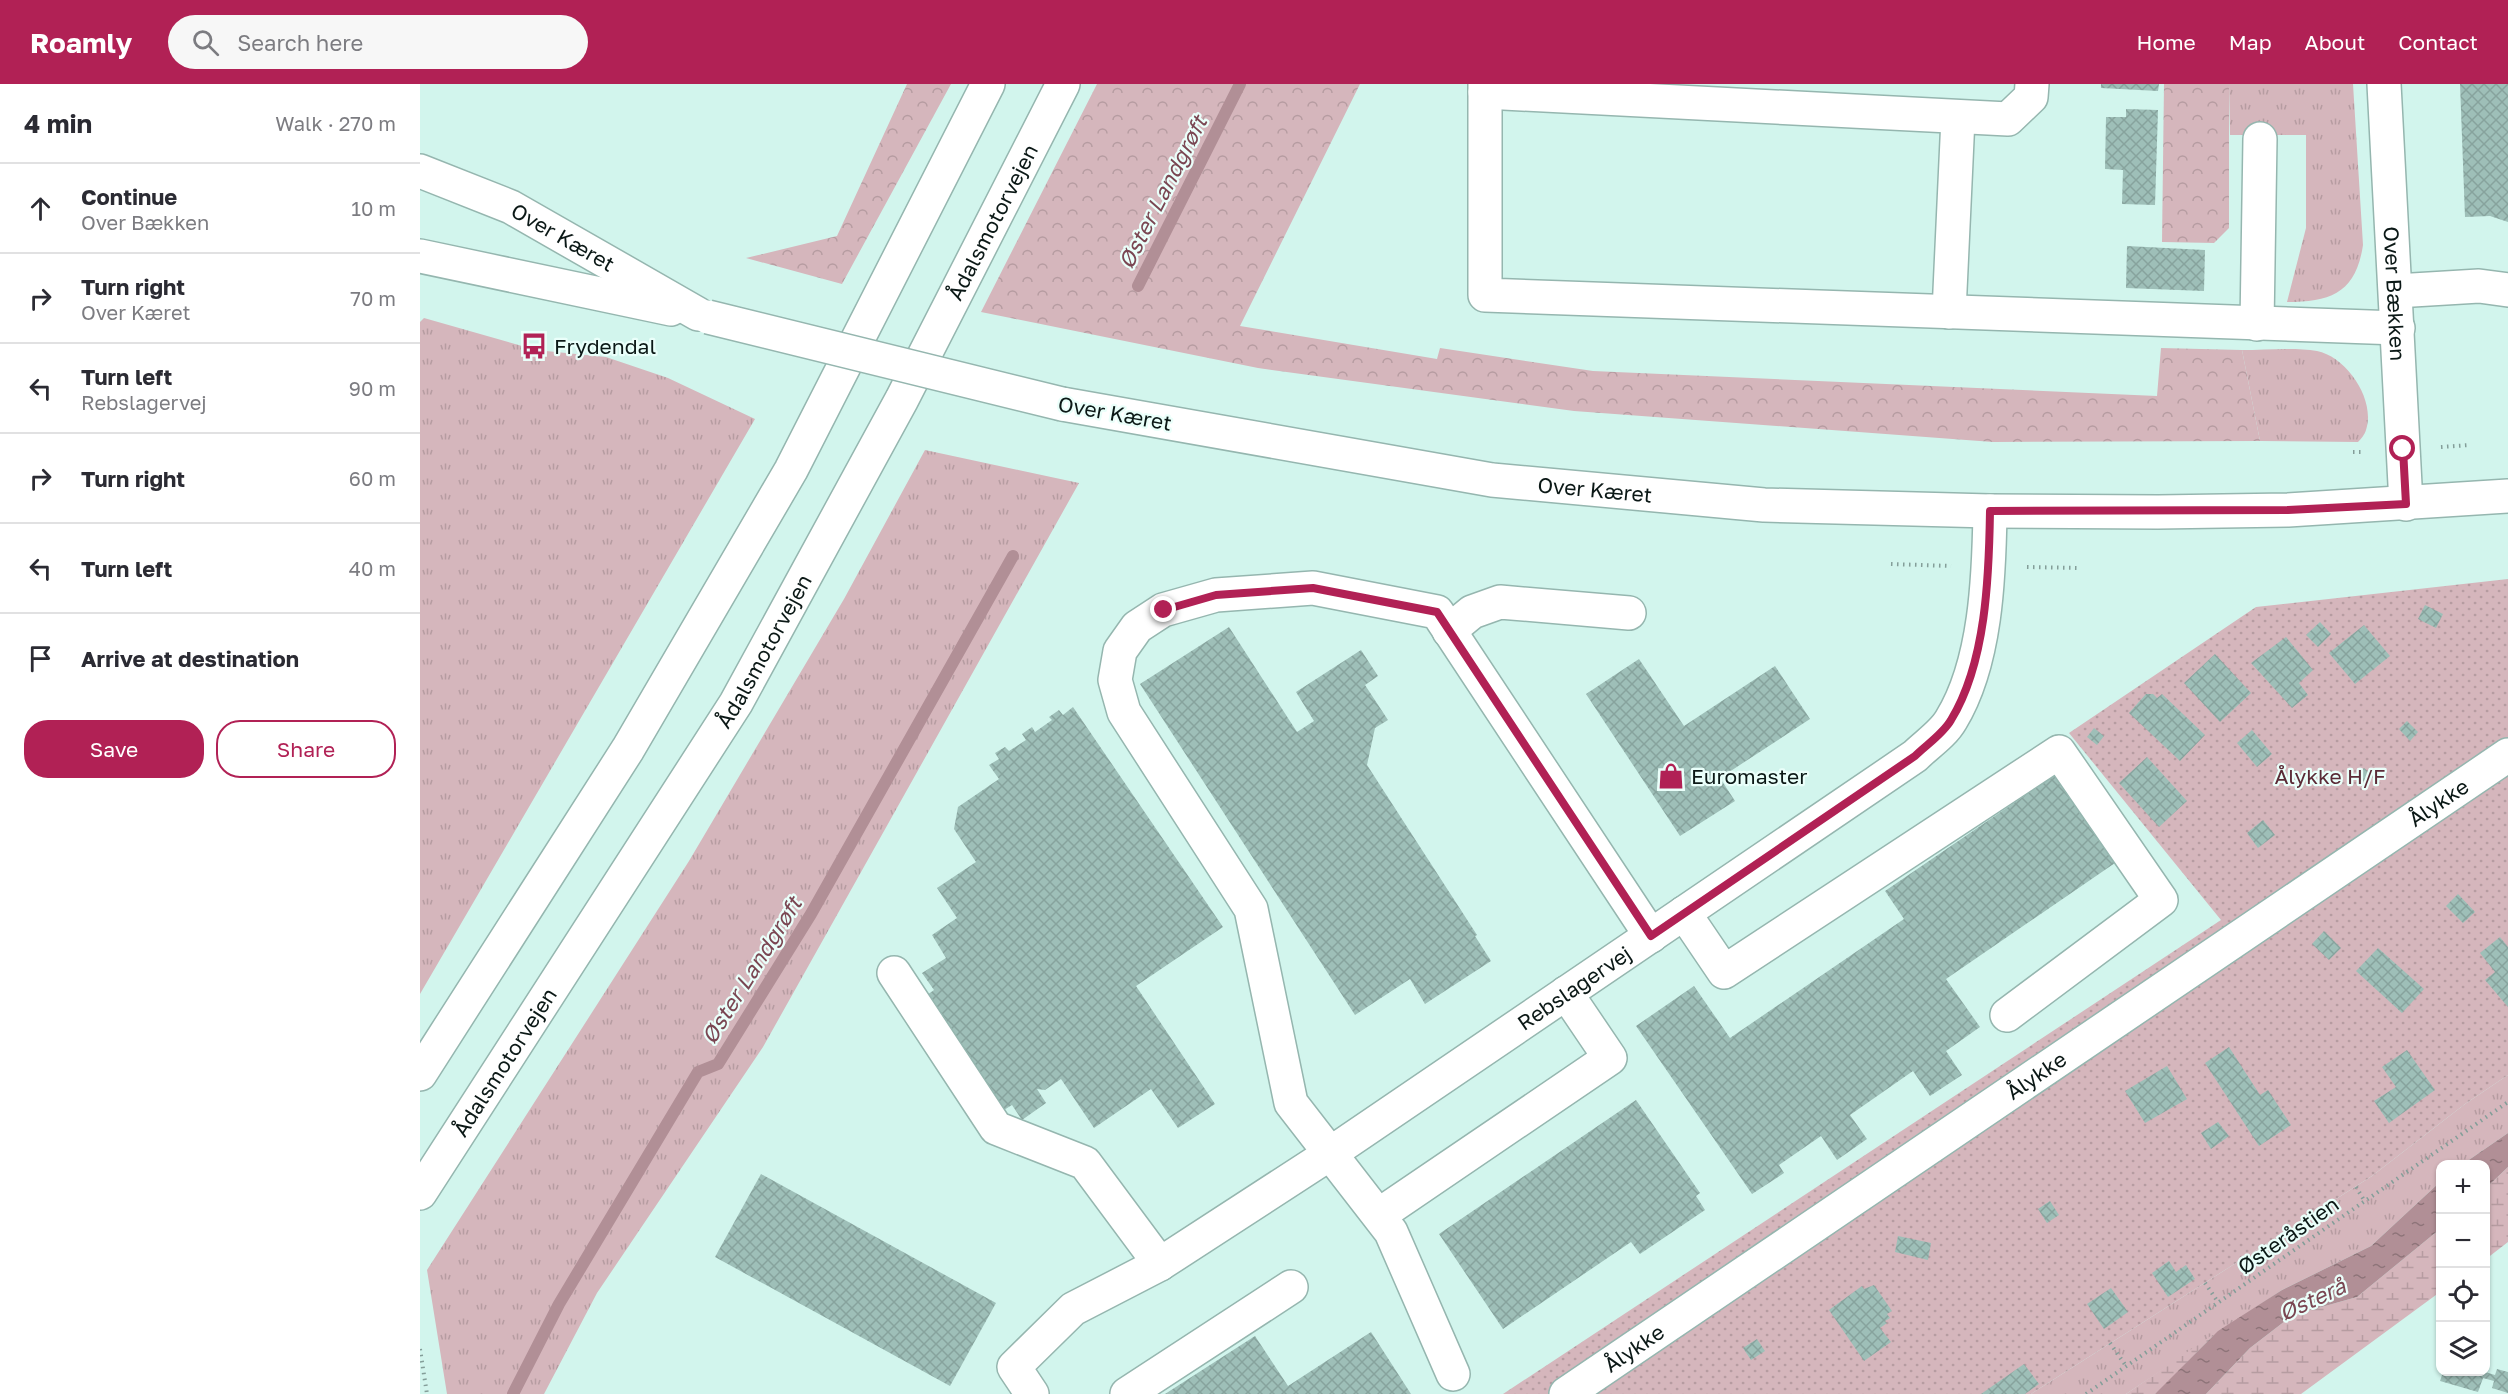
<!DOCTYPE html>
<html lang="en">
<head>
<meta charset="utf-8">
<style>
	body { margin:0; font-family:"Golos Text",sans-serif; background:#f7f7f7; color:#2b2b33 }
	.controls { position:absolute; right:18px; bottom:18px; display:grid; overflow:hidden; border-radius:12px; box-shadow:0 2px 4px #0004 }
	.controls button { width:54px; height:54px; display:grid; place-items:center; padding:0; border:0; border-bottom:2px solid #e1e1e2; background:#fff; color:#2b2b33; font:30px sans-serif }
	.stop { position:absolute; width:18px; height:18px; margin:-14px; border:4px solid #b12155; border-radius:50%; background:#fff }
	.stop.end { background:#b12155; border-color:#fff; box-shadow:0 2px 6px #0008 }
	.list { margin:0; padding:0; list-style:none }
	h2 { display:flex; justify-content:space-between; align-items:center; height:78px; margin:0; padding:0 24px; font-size:26px }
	h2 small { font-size:20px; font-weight:400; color:#7c7c81 }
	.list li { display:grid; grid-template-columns:39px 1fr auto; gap:18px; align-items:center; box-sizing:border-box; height:90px; padding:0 24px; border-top:2px solid #e1e1e2 }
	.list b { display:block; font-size:22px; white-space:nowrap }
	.list p { margin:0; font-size:20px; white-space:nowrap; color:#7c7c81 }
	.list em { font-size:20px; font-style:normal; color:#7c7c81 }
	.actions { display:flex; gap:12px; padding:18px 24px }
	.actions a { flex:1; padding:14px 0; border:2px solid #b12155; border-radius:24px; text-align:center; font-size:21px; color:#b12155 }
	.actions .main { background:#b12155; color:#fff }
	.icon { flex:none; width:33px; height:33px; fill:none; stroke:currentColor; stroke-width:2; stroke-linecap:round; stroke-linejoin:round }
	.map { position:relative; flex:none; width:2088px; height:1310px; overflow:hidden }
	header { display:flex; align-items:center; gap:36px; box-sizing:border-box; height:84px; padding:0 30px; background:#b12155; color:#fff }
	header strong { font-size:28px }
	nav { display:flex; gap:33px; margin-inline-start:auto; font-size:21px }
	.search { width:420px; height:54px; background:#f7f7f7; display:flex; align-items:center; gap:15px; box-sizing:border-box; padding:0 21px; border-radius:33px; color:#7c7c81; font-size:22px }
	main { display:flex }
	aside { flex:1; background:#fff }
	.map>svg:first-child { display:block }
	.grass { fill:url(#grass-tufts) }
	.forest { fill:url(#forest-crowns) }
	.wetland { fill:url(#wetland-marsh) }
	.garden { fill:url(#garden-dots) }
	.water { fill:url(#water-ripples) }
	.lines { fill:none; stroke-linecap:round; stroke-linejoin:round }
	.stream { stroke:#b18f96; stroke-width:12 }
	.building { fill:url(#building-cross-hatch) }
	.minor-casing { stroke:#95b6af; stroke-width:36 }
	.major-casing { stroke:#95b6af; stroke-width:36 }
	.highway-casing { stroke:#95b6af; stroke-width:36 }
	.path { stroke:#849e99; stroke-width:4; stroke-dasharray:1.5 4.5; stroke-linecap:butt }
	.minor { stroke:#fff; stroke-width:33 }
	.major { stroke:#fff; stroke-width:33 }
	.highway { stroke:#fff; stroke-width:33 }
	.major-bridge-casing { stroke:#95b6af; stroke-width:36; stroke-linecap:butt }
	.major-bridge { stroke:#fff; stroke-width:33 }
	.route { stroke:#b12155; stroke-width:8 }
	.labels { text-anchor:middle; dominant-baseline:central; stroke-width:4.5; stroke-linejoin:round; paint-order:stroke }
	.street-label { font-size:21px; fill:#0b1816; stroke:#eafffa }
	.poi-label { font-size:21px; fill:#0b1816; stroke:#eafffa; text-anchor:start }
	.park-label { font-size:21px; fill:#5a2a36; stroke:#eafffa }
	.water-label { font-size:22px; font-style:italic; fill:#7a4652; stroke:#eafffa }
</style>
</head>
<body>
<header>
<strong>Roamly</strong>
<div class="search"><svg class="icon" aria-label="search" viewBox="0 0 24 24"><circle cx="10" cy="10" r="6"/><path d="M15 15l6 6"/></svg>Search here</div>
<nav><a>Home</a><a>Map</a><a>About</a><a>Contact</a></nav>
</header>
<main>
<aside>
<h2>4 min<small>Walk · 270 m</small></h2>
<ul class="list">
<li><svg class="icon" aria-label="ahead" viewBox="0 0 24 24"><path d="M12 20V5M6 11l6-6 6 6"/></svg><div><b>Continue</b><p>Over Bækken</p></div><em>10 m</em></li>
<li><svg class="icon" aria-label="right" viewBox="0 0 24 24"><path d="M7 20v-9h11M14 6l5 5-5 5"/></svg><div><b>Turn right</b><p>Over Kæret</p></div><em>70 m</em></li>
<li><svg class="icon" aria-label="left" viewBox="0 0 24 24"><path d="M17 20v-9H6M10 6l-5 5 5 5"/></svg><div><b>Turn left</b><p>Rebslagervej</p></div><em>90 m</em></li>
<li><svg class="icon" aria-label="right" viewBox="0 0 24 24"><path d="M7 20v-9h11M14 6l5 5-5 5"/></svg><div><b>Turn right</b></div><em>60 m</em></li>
<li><svg class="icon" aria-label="left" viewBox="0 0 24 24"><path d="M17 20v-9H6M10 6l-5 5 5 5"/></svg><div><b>Turn left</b></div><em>40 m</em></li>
<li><svg class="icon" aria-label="arrive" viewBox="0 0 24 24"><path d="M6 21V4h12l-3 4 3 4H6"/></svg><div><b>Arrive at destination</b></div></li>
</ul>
<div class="actions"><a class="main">Save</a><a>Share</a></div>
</aside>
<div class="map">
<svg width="2088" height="1310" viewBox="0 0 2088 1310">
	<defs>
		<pattern id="grass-tufts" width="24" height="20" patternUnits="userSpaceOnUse" patternTransform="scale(1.5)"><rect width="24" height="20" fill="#d5b6bc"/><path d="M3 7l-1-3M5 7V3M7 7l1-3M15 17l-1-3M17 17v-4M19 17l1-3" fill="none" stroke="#b69ca1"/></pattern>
		<pattern id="forest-crowns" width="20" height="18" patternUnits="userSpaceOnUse" patternTransform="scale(1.5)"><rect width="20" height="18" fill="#d5b6bc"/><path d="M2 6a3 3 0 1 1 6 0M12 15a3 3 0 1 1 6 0" fill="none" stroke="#b69ca1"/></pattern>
		<pattern id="wetland-marsh" width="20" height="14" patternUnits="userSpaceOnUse" patternTransform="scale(1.5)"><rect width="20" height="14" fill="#d5b6bc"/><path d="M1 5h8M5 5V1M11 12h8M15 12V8" fill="none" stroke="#b69ca1"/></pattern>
		<pattern id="garden-dots" width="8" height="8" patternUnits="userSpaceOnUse" patternTransform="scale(1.5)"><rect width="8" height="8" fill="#d5b6bc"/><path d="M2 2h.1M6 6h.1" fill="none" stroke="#b69ca1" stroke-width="1.8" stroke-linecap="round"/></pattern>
		<pattern id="water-ripples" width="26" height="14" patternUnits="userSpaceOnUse" patternTransform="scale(1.5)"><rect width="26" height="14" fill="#b18f96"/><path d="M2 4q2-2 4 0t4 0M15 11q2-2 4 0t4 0" fill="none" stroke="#8e7479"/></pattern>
		<pattern id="building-cross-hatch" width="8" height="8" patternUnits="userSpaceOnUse" patternTransform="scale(1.5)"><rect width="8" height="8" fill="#9ebfb8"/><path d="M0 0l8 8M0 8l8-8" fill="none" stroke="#87a39d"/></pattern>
	</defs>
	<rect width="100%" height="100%" fill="#d2f5ed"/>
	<!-- grass -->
	<g class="grass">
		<path d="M1809,0H1933L1943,161C1936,208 1912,218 1867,218L1886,144V51H1810Z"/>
		<polygon points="4,234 116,266 186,273 248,294 335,335 0,910 0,238"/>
		<path d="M1822,266C1845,266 1875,263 1897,267C1927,273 1956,316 1946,346C1945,350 1941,355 1938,358L1840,357Z"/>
		<polygon points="505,366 659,399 343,963 177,1209 124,1310 27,1310 7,1186 269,777 424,515"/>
		<polygon points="2088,991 2088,1049 2043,1080 2020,1080 2020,1098 1951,1162 1862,1206 1706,1310 1611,1310 1952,1092 2045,1020"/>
	</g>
	<!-- forest -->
	<g class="forest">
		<polygon points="487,0 531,0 422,200 326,174 417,152"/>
		<polygon points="677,0 940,0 820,242 1017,275 1020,264 1173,287 1737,312 1741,264 1822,266 1840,357 1573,358 1154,327 838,284 561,228"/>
		<polygon points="1744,0 1809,0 1809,144 1794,159 1742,158"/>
	</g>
	<!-- wetland -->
	<g class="wetland">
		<polygon points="2088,1083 2088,1158 2066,1175 2066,1104"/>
		<polygon points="2020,1145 2020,1208 1881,1310 1786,1310 1830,1264 1873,1231 1937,1213"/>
		<polygon points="1798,1247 1739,1307 1735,1310 1706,1310"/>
	</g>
	<!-- garden -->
	<polygon class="garden" points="2088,495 2088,991 2045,1020 1952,1092 1611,1310 1083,1310 1801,836 1649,649 1836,523"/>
	<!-- water -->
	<g class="water">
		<polygon points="2088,1049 2088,1083 2066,1104 2066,1080 2043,1080"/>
		<polygon points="2020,1098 2020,1145 1937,1213 1873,1231 1830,1264 1786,1310 1735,1310 1798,1247 1862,1206 1951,1162"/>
	</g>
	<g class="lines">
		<!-- stream -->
		<g class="stream">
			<polyline points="718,202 820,0"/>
			<polyline points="93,1310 139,1220 278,988 298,980 391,830 593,472"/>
		</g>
	</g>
	<!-- building -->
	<g class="building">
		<polygon points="1681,0 1739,0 1738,7 1681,4"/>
		<polygon points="2040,0 2088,0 2088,138 2070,132 2045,133"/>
		<polygon points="1706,25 1738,26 1735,121 1702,120 1703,86 1685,85 1686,33 1706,33"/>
		<polygon points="1707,162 1785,166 1784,207 1706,204"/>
		<polygon points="2005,521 2023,530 2016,544 1998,535"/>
		<polygon points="1900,538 1911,550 1898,563 1886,551"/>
		<polygon points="1944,541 1970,572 1935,600 1909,569"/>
		<polygon points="809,543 877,648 894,637 876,608 941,566 958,592 945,601 968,636 955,644 947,681 1057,851 1055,852 1071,877 1005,920 990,895 935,931 720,600"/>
		<polygon points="1866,553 1893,586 1879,599 1888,611 1872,624 1831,579"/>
		<polygon points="1795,570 1831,609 1800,638 1764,599"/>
		<polygon points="1219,575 1264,642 1355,582 1390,635 1300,694 1315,717 1260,752 1166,610"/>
		<polygon points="1726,610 1733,610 1737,614 1742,610 1785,651 1760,677 1709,629"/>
		<polygon points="653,623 803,843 716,902 795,1020 758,1044 731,1005 674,1044 641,995 625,1006 617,1005 626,1019 602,1036 592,1021 584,1026 507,911 514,906 502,889 526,874 512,851 537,834 517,804 556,778 534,745 538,723 579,695 569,681 579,675 575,669 585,663 589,667 606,656 602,650 612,643 615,648 632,636 629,633 639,626 643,631"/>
		<polygon points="1987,637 1998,648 1990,657 1979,645"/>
		<polygon points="1674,644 1684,652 1677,661 1667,653"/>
		<polygon points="1832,646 1852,670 1837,683 1817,659"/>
		<polygon points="1727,673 1767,717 1739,743 1699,699"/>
		<polygon points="1944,684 1953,692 1947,700 1936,692"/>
		<polygon points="1635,691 1695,779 1526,895 1560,943 1526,967 1542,991 1510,1012 1493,987 1430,1031 1447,1055 1417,1076 1401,1052 1359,1081 1364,1089 1332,1110 1216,942 1274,902 1310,954 1484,835 1465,807"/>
		<polygon points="1843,736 1855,751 1838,764 1827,749"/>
		<polygon points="2038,810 2055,828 2043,839 2026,822"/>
		<polygon points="1904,847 1921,864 1909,876 1892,860"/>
		<polygon points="2080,853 2088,863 2088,923 2065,896 2075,888 2060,869"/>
		<polygon points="1958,864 2004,905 1982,929 1936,887"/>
		<polygon points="1809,963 1840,1011 1848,1006 1871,1041 1839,1062 1785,979"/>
		<polygon points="1987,966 2015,1006 1969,1039 1954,1017 1976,1003 1962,983"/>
		<polygon points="1747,982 1767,1015 1725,1039 1705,1007"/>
		<polygon points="1216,1016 1280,1109 1276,1112 1285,1126 1220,1170 1211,1158 1083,1245 1019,1150"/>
		<polygon points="1798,1038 1809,1052 1791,1065 1781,1049"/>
		<polygon points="341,1090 576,1219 530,1302 295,1173"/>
		<polygon points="1630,1117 1639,1131 1627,1139 1618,1125"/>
		<polygon points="1478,1152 1511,1159 1508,1176 1475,1168"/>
		<polygon points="1749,1177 1756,1188 1766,1181 1775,1195 1748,1213 1732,1189"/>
		<polygon points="1454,1201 1472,1227 1467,1230 1470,1234 1465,1237 1467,1239 1460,1244 1471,1258 1444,1277 1409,1226 1442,1202 1444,1205"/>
		<polygon points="1691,1204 1708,1228 1684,1245 1667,1220"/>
		<polygon points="951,1248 991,1310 745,1310 835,1252 868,1302"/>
		<polygon points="1337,1255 1345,1267 1331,1276 1323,1264"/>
		<polygon points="1604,1280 1619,1300 1605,1310 1561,1310"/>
		<polygon points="2077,1285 2088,1288 2088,1309 2072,1304 2074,1297 2063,1294 2058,1308 2020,1297 2023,1288 2065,1288 2075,1291"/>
	</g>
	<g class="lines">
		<!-- minor casing -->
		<g class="minor-casing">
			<g id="minor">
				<polyline points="1065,0 1065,211 1978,244"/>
				<path id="s1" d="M1964,0L1986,420"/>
				<polyline points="1065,8 1588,35 1611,13 1612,0"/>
				<polyline points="1976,207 2059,202 2088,206"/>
				<polyline points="1529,228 1538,34"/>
				<polyline points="1837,240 1840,55"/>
				<polyline points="1029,547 1052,528 1080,518 1209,529"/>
				<polyline points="1264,829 1304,888 1639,668 1741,816 1587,931"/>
				<polyline points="474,889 576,1044 665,1079 740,1180"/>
				<polyline points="959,1131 1190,974 1146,909"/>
				<polyline points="1033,1290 971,1148 871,1019 831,825 704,628 695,596 700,567 717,543 743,526 796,511 893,504 1017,528 1231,852"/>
				<path id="s2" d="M612,1310L594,1283L653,1225L740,1180L911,1069L1495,672C1506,661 1523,650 1531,636C1566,579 1569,493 1570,427"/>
				<polyline points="707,1310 871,1203"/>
				<path id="s3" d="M1146,1310L2088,671"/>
			</g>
		</g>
		<!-- major casing -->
		<g class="major-casing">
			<g id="major">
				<path id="s4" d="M0,87L91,123L278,230"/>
				<polyline points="0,172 251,225"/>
				<path id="s5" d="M642,320L1072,396L1344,421L1570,427L1738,428L1868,426L2088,412"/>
			</g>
		</g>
		<!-- highway casing -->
		<g class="highway-casing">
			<g id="highway">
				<polyline points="0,990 208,665 371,386 568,0"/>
				<path id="s6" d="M0,1109L316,619L482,315L643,0"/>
			</g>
		</g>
		<!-- path -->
		<g class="path">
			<polyline points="2021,363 2050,361"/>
			<polyline points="1933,368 1944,368"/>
			<polyline points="1471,480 1531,482"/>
			<polyline points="1607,483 1658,484"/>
			<polyline points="1936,1103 1944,1116"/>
			<polyline points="1785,1199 1798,1218"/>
			<polyline points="1690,1259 1706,1282"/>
			<polyline points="0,1265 7,1310"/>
			<polyline points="1666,1310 2088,1018"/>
		</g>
		<!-- minor -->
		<use href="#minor" class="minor"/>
		<!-- major -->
		<use href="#major" class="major"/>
		<!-- highway -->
		<use href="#highway" class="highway"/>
		<!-- major-bridge casing -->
		<g class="major-bridge-casing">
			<polyline id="major-bridge" points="288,233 642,320"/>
		</g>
		<!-- major-bridge -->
		<use href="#major-bridge" class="major-bridge"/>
	</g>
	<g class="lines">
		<!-- route -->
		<path class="route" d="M744,526L796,511L893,504L1017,528L1231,852L1495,672C1506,661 1523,650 1531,636C1566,579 1569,493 1570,427L1868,426L1986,420L1983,365"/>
	</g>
	<!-- icons -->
	<defs>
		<g id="bus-bare" transform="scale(2.07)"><path d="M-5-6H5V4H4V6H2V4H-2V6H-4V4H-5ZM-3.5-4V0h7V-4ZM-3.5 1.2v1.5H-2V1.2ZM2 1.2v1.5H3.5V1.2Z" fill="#b12155" stroke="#eafffa" stroke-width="2.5" paint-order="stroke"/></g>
		<g id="shop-bare" transform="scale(2.07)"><path d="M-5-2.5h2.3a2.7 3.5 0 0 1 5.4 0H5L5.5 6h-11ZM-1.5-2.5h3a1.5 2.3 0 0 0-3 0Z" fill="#b12155" stroke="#eafffa" stroke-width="2.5" paint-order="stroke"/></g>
	</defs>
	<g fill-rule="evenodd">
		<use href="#bus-bare" x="114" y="262"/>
		<use href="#shop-bare" x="1251" y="692"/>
	</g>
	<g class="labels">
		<!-- street labels -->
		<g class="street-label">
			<text stroke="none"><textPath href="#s6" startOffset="1128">Ådalsmotorvejen</textPath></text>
			<text stroke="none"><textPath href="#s4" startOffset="158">Over Kæret</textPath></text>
			<text stroke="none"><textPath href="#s1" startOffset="210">Over Bækken</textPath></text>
			<text transform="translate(695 329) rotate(10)">Over Kæret</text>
			<text stroke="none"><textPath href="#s5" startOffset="540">Over Kæret</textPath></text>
			<text stroke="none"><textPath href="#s6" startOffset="642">Ådalsmotorvejen</textPath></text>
			<text stroke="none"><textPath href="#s3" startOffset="1054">Ålykke</textPath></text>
			<text stroke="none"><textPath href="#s2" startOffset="711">Rebslagervej</textPath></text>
			<text stroke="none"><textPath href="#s6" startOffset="156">Ådalsmotorvejen</textPath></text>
			<text stroke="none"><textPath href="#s3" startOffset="568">Ålykke</textPath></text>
			<text transform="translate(1868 1151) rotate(-35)">Østeråstien</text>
			<text stroke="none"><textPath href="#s3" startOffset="82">Ålykke</textPath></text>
		</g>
		<!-- poi labels -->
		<g class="poi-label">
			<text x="134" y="262">Frydendal</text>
			<text x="1271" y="692">Euromaster</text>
		</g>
		<!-- park labels -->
		<g class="park-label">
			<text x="1910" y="692">Ålykke H/F</text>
		</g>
		<!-- water labels -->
		<g class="water-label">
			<text transform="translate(742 108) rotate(-63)">Øster Landgrøft</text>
			<text transform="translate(331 886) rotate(-58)">Øster Landgrøft</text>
			<text transform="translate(1892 1215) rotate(-25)">Østerå</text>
		</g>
	</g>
</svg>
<div class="controls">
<button>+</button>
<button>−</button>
<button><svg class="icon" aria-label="locate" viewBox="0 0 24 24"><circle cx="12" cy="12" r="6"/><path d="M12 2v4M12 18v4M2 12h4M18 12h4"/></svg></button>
<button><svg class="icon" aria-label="layers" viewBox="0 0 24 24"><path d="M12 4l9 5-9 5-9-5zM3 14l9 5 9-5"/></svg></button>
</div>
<div class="stop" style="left:1983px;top:365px"></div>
<div class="stop end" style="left:744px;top:526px"></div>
</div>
</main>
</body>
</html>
